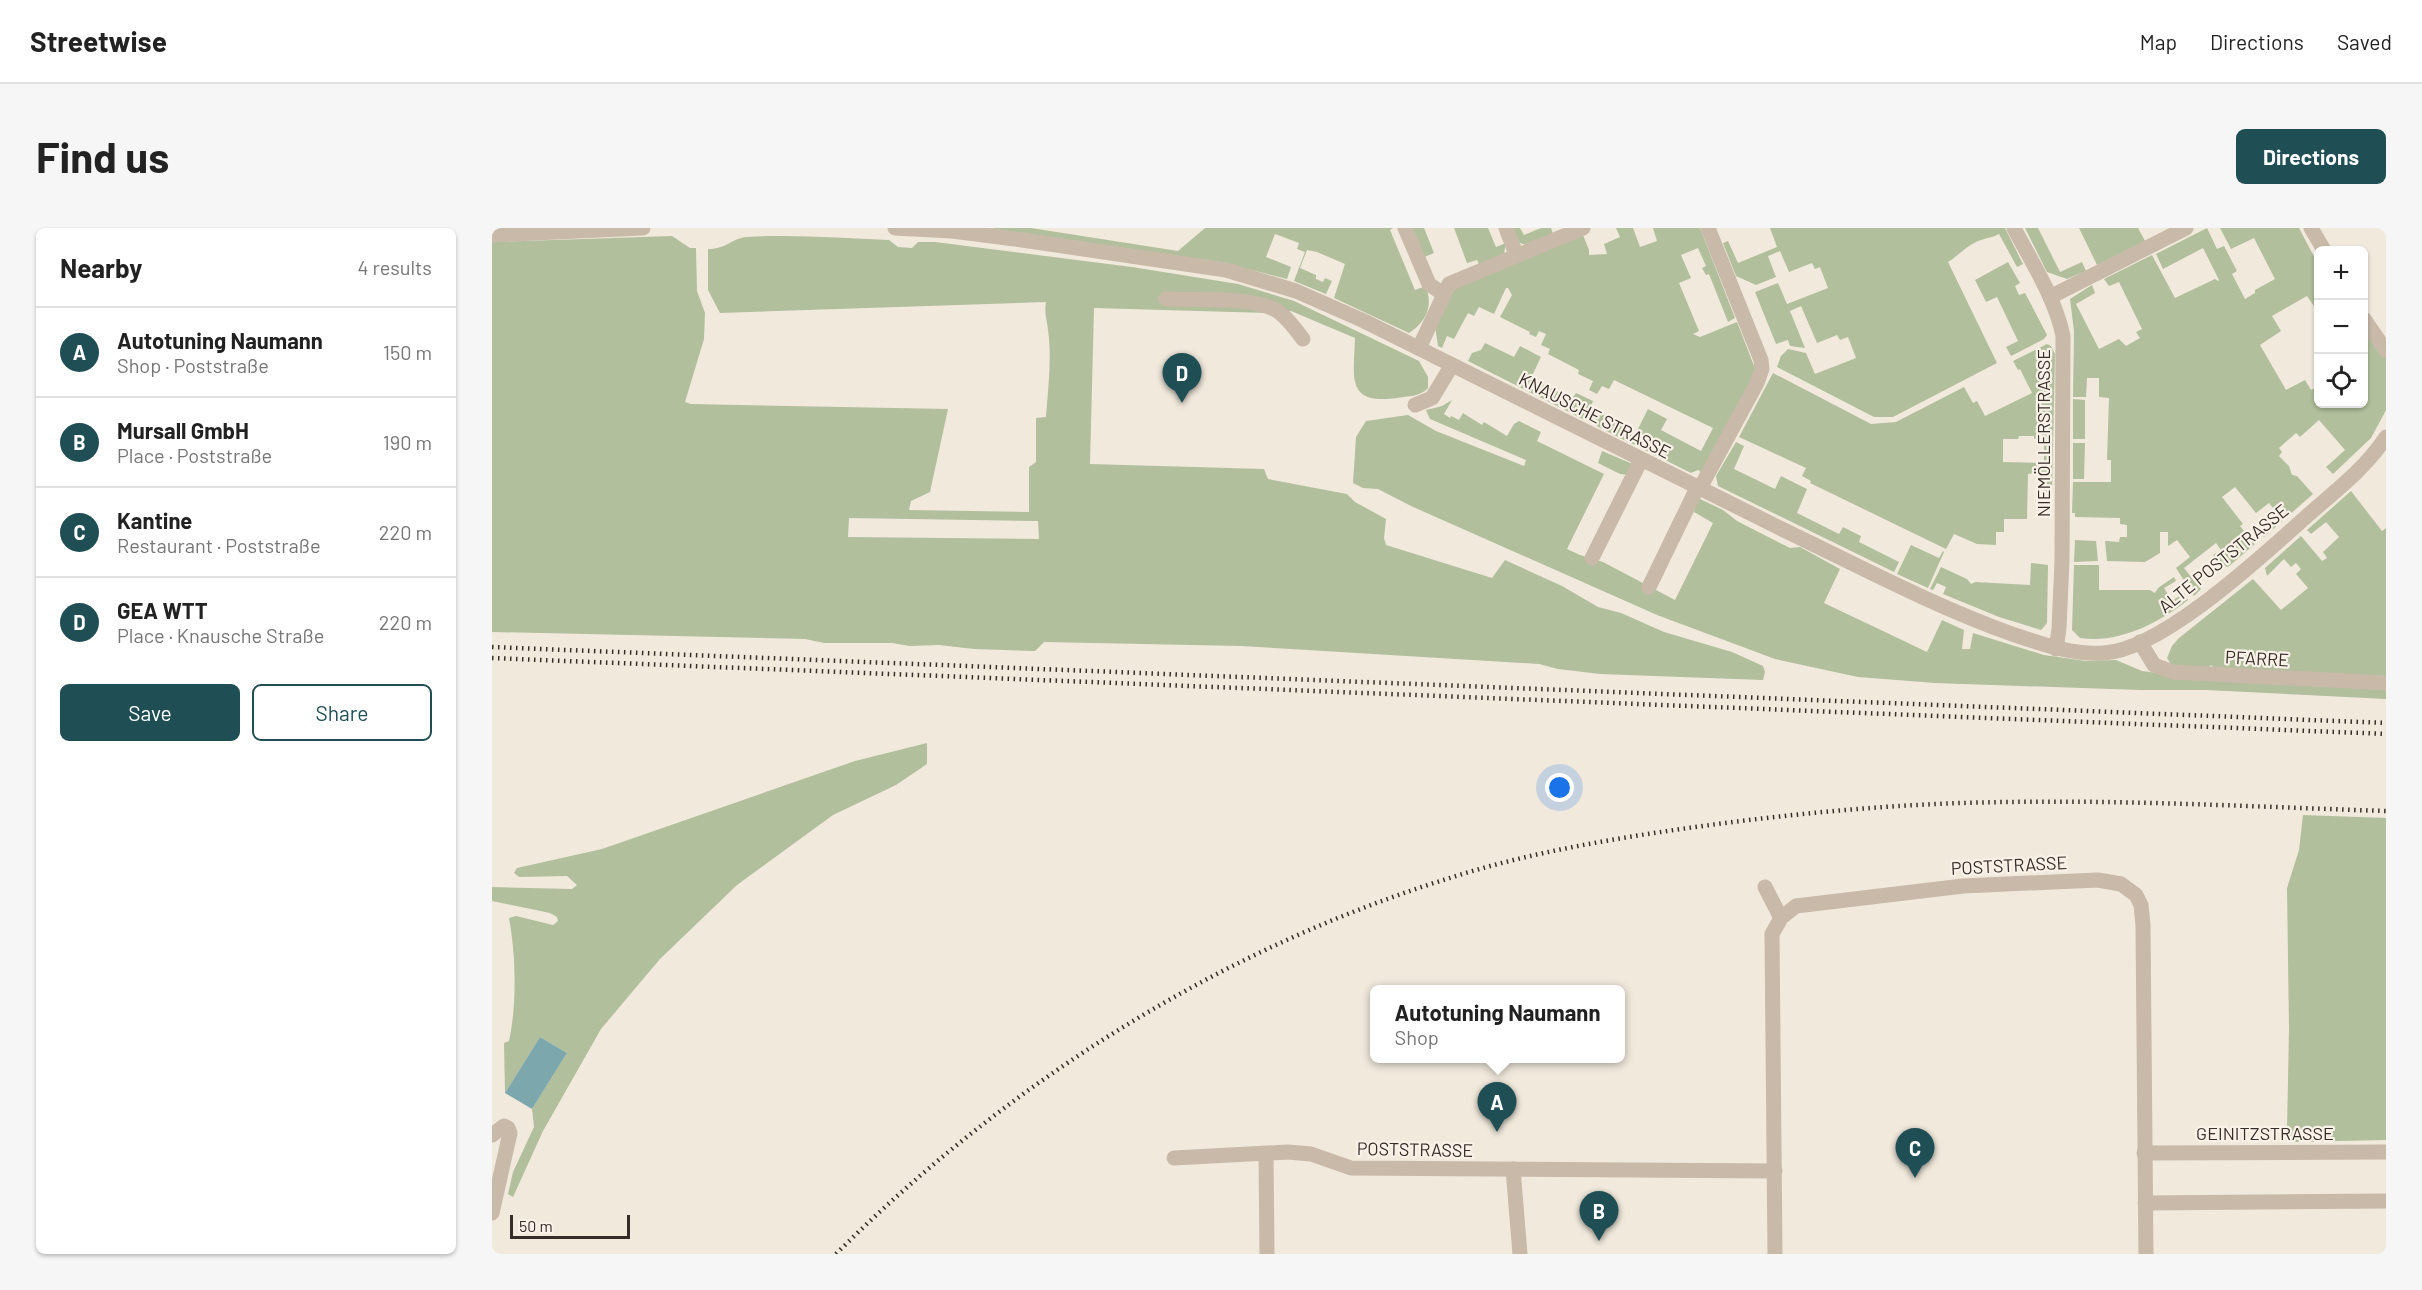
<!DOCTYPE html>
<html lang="en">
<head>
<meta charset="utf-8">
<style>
	body { margin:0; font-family:Barlow,sans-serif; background:#f6f6f6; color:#222 }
	.controls { position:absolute; right:18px; top:18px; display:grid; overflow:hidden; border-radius:9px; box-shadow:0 2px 4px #0004 }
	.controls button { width:54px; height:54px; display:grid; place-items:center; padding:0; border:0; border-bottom:2px solid #e0e0e0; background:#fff; color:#222; font:30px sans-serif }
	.scale { position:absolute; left:18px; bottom:15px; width:120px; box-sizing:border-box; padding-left:6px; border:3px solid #362d28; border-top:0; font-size:16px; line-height:21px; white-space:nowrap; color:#362d28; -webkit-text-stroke:4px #f9f2e8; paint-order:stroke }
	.you { position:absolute; left:1068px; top:560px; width:21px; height:21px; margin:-15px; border:4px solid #fff; border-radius:50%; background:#1a73e8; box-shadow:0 0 0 9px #1a73e833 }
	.badge { display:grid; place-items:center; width:39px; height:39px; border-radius:50%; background:#1f4e55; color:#fff; font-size:20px; font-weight:700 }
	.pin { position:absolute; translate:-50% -50px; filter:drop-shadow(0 2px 3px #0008) }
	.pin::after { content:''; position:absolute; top:32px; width:21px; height:18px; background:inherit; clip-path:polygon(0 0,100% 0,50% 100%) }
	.popup { position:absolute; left:878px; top:757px; width:255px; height:78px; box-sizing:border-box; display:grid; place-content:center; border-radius:9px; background:#fff; filter:drop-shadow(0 2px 4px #0005); font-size:20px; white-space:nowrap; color:#767676 }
	.popup b { font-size:22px; color:#222 }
	.popup::after { content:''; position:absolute; left:50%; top:100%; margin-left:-12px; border:12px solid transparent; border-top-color:#fff }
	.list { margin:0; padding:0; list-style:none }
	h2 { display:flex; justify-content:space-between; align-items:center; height:78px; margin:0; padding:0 24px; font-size:26px }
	h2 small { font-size:20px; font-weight:400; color:#767676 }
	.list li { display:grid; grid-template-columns:39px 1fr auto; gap:18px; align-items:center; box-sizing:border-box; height:90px; padding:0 24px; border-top:2px solid #e0e0e0 }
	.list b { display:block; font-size:22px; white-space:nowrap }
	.list p { margin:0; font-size:20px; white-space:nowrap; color:#767676 }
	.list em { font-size:20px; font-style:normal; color:#767676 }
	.actions { display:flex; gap:12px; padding:18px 24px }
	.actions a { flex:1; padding:14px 0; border:2px solid #1f4e55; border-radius:9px; text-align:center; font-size:21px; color:#1f4e55 }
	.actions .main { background:#1f4e55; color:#fff }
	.icon { flex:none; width:33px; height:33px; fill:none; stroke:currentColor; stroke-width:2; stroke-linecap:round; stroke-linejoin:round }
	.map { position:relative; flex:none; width:1894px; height:1026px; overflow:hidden; border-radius:9px }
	header { display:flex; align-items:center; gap:36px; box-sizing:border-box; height:84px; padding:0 30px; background:#fff; border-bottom:2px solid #e0e0e0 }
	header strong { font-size:28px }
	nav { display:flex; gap:33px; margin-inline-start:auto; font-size:21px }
	.intro { display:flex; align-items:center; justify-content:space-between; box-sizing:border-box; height:144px; padding:0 36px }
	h1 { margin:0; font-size:42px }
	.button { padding:15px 27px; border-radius:9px; background:#1f4e55; color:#fff; font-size:21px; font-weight:700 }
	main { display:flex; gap:36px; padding:0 36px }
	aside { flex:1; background:#fff; border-radius:9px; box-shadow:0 2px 4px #0004 }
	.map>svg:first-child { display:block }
	.green { fill:#b1bf9c; fill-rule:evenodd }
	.water { fill:#7ca7ad }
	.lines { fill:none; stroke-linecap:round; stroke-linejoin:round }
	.minor { stroke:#c8b9a8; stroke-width:15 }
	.rail { stroke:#362d28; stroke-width:4.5; stroke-dasharray:1.5 4.5; stroke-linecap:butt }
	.labels { text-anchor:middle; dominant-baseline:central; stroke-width:4.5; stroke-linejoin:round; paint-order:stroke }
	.street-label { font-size:18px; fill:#362d28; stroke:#f9f2e8 }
</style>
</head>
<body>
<header>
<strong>Streetwise</strong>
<nav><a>Map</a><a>Directions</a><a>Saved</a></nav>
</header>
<div class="intro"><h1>Find us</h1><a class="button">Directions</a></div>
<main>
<aside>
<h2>Nearby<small>4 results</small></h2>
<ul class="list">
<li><span class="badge">A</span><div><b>Autotuning Naumann</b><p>Shop · Poststraße</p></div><em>150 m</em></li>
<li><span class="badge">B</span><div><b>Mursall GmbH</b><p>Place · Poststraße</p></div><em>190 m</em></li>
<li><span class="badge">C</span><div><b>Kantine</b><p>Restaurant · Poststraße</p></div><em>220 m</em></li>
<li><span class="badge">D</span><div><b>GEA WTT</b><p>Place · Knausche Straße</p></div><em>220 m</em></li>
</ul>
<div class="actions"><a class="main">Save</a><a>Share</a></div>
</aside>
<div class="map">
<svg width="1894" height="1026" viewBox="0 0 1894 1026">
	<rect width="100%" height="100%" fill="#f1e9dc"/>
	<!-- green -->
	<g class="green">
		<path d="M496,0H539L686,23L713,0H901L898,2L923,62L934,58C941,78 935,93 917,105L842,70L853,36L825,24L815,22L808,40L824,47V51L831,54L833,50L840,53L834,66L802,53L813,24L805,21L807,15L783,6L774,29L799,39L795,51L728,34Z"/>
		<polygon points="918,0 932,0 942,25 930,30"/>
		<polygon points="962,0 996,0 1004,19 1014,15 1012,26 987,36 985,32 975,35"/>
		<polygon points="1017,0 1028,0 1032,7 1049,0 1059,0 1061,6 1034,17 1025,14"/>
		<polygon points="1124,0 1141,0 1148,19 1165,13 1161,0 1208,0 1243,90 1236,94 1217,46 1214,47 1210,40 1214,38 1206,20 1189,27 1199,50 1187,55 1207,103 1201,106 1208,109 1245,94 1264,143 1209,244 1206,242 1199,245 1139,215 1156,181 1175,191 1169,202 1209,223 1221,200 1122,152 1117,161 1110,158 1105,166 1097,162 1101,153 1086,146 1087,142 1056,126 1058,121 1049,117 1054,106 1047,103 1044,109 1037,106 1038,104 1008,89 1020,67 1016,60 1014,60 1002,86 987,79 982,88 976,85 962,111 955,108 950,120 946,118 943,98 959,61 1091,7 1097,22 1097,27 1115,26 1112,16 1128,9"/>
		<path d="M1278,0H1513L1531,36L1525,39L1507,6C1500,10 1492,10 1484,14C1473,19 1466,28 1456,34L1505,135L1401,189H1382L1285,139L1289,128L1296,121L1314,125L1323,146L1364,130L1356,109L1348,112L1345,107L1325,115L1309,78L1298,83L1313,120L1298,118L1296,112L1284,116L1263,64L1286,55L1295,76L1336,60L1328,39L1323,41L1320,35L1297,44L1288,23L1276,28L1284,49L1264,57L1244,48L1231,15L1236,13L1246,35L1285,19Z"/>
		<polygon points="1533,0 1546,0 1568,44 1590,34 1594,43 1575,51 1555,44"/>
		<polygon points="1587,0 1646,0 1653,13 1605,37"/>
		<polygon points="1715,0 1725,21 1732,18 1745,43 1740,46 1753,71 1763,65 1763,62 1783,51 1762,10 1739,21 1728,0 1807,0 1826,36 1826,84 1815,68 1780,88 1789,103 1768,117 1794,162 1813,152 1819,162 1826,158 1826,176 1872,176 1872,100 1894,130 1894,182 1879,210 1841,246 1834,239 1853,222 1827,192 1808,209 1804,205 1787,220 1790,224 1787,228 1797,238 1800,247 1805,248 1821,266 1772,309 1770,307 1789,290 1777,275 1764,285 1743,259 1730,269 1751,296 1748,298 1763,316 1736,339 1728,336 1721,327 1729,322 1724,315 1692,340 1709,361 1702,368 1684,340 1698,329 1685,312 1676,318 1676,304 1668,304 1668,325 1653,334 1615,333 1613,313 1627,314 1628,309 1635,309 1635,297 1628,296 1628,290 1583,289 1583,285 1580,285 1581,254 1619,254 1619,232 1615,232 1617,170 1607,169 1607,150 1595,150 1594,169 1581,169 1582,103 1578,71 1600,57 1603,65 1584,76 1607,121 1627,111 1634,118 1648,110 1644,104 1650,101 1627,54 1617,58 1612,51 1660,27 1683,70 1723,51 1726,53 1727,52 1711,20 1671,41 1664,26"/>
		<path d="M180,8L198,20H204L205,63L213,85L212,111L193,174L199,176L456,181L438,264L419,273L417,282L537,284V239L544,234V190L554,189C556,161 560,130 556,102C555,91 552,85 554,74L228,85L216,62V21C235,21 240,10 255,9C302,6 350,10 397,12L406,19L420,20L426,14H443L640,39L746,56L802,73L927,133L936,149V160C928,169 916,168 905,170C853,177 862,149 863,110L799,83L776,85L602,80L598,236L772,241L776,251L855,266L863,274L894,291L892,310L894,317L1000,350L1013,332L1070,358L1106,379L1129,385L1172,404L1240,424L1271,438L1273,444L1271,452L1108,446L1066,441L1047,436L749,418L552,414L543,423L482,421L447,417L418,418L400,415H332L313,411L0,404V14ZM357,290L546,293L547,311L356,309Z"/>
		<polygon points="1516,34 1528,55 1523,58 1527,67 1533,65 1555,107 1552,111 1519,128 1514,119 1526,113 1505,69 1494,74 1483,52"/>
		<polygon points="993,115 1022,129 1028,118 1049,129 1039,150 1080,171 1084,165 1101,173 1098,180 1142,202 1136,214 976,133 980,125 989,122"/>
		<path d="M1555,116L1559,118L1563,126L1560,264H1551L1552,247L1550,244L1536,246L1535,291H1512V304H1504V317L1485,316L1462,306L1454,321L1318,255L1319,253L1310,248L1314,240L1247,209L1281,145L1379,196L1404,194L1472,159L1481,175L1485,173L1493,188L1540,165L1528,141L1526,142L1521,133ZM1527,208H1542V211H1552V235L1511,234V211H1526Z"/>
		<polygon points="1581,171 1593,172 1593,211 1581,211"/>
		<polygon points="960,172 952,186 958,190 959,188 967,192 971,185 990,197 992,194 1015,208 1022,196 1027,193 1049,204 1045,213 1112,246 1075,321 1088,327 1111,334 1183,372 1221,295 1202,284 1206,270 1231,282 1245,293 1298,320 1308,319 1348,341 1332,375 1435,424 1450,392 1472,402 1470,421 1478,421 1481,405 1552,427 1594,433 1624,432 1650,443 1690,448 1894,458 1894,471 1714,462 1648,462 1443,455 1366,449 1283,431 1165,387 919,278 886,261 871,260 861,255 864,209 874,193 916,187 944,203 1032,238 1034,232 938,191 934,182 950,178"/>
		<polygon points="1244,214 1252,218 1242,241 1283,261 1289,248 1315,261 1305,285 1347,306 1351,299 1369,308 1367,314 1407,334 1402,344 1226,258 1224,248"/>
		<polygon points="1581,215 1593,215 1592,251 1581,251"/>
		<polygon points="1110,223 1143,237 1137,247 1128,246 1106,235"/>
		<polygon points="1859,263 1890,303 1894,300 1894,451 1726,442 1719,437 1714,442 1680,438 1675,430 1680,418 1687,410 1761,351 1789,382 1816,360 1804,346 1809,341 1804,335 1799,339 1792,331 1775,348 1773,340 1809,308 1830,333 1835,330 1831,324 1847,309 1834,294 1819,306 1815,302"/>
		<polygon points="1583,312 1604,313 1606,333 1582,334"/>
		<polygon points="1419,317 1447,330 1451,323 1452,324 1436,360 1405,346"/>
		<polygon points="1539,335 1556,337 1555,395 1549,402 1507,389 1451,366 1454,359 1445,355 1441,362 1438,361 1449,339 1475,351 1479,356 1483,354 1538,357"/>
		<path d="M1582,337H1607V362H1658L1663,365L1666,360L1682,349L1684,353L1672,360L1680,373L1692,365L1696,372C1667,395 1626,416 1588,410L1580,402Z"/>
		<path d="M435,515V536L404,557L341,587L245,657L168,731L109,801L51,903L21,969L16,966L21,944L42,899L40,881L75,825L48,809L13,865L12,815L17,813C25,777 24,727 17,690L24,688L61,697L66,693L65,689L58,685L0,673V659L80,661L85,657L75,648L27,649L22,645L25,640L110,621L363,533Z"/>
		<polygon points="1811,587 1894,590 1894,912 1801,914 1795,903 1797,801 1795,660 1807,622"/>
	</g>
	<!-- water -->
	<polygon class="water" points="48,809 75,825 40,881 13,865"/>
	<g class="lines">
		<!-- minor -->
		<g class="minor">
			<path d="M403,0L460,3L523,11L734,42L804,63L872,93C1015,164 1157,235 1300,306C1373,341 1444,379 1520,406C1550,416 1580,427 1612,425C1670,422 1771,327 1815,288C1842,264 1874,240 1894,209"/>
			<polyline points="913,0 937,56 951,66"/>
			<polyline points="1014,0 1024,26"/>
			<path d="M1522,0C1540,35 1563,69 1571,108L1570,333L1567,401L1564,421"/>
			<polyline points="1819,0 1832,22"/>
			<polyline points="0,7 151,0"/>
			<polyline points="1558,69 1694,0"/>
			<path d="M674,71C702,72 757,69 782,81C794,87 803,101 811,111"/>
			<polyline points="1872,91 1894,123"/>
			<polyline points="927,120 957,56 1091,0"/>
			<polyline points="923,177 940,170 960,137"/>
			<polyline points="1207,262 1265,155 1270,141 1269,132 1216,0"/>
			<polyline points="1100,330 1149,232"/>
			<polyline points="1157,359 1205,260"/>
			<polyline points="1648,414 1662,437 1681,444 1894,455"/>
			<polyline points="1273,659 1289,690"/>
			<polyline points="0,907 12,898 16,900 18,905 0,985"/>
			<polyline points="1652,925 1894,924"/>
			<polyline points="774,926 775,1026"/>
			<polyline points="682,930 796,924 819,926 859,940 1283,943"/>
			<polyline points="1021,941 1028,1026"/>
			<polyline points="1653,975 1894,973"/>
			<polyline points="1283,1026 1280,706 1289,690 1304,678 1471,658 1606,652 1629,656 1644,667 1649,677 1651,697 1654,1026"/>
		</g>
		<!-- rail -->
		<g class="rail">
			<polyline points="0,419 1894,495"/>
			<polyline points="0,430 1894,506"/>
			<path d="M344,1026C515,855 729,720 961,649C1033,626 1108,613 1182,602C1293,586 1405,575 1517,574C1642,572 1768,579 1894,583"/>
		</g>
	</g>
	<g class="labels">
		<!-- street labels -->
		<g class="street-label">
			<text transform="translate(1103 187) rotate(27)">KNAUSCHE STRASSE</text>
			<text transform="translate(1551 205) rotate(-90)">NIEMÖLLERSTRASSE</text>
			<text transform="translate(1731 330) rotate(-39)">ALTE POSTSTRASSE</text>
			<text transform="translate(1765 430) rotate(3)">PFARRE</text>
			<text transform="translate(1517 637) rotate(-3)">POSTSTRASSE</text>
			<text x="1773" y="905">GEINITZSTRASSE</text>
			<text transform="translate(923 921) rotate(1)">POSTSTRASSE</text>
		</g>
	</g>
</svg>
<div class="controls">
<button>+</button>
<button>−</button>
<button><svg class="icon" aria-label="locate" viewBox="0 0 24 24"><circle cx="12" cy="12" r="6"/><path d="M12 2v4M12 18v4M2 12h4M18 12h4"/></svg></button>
</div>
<div class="scale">50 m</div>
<div class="you"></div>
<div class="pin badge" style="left:1005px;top:904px">A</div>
<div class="popup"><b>Autotuning Naumann</b>Shop</div>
<div class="pin badge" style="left:1107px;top:1013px">B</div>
<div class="pin badge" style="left:1423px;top:950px">C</div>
<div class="pin badge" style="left:690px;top:175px">D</div>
</div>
</main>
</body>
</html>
